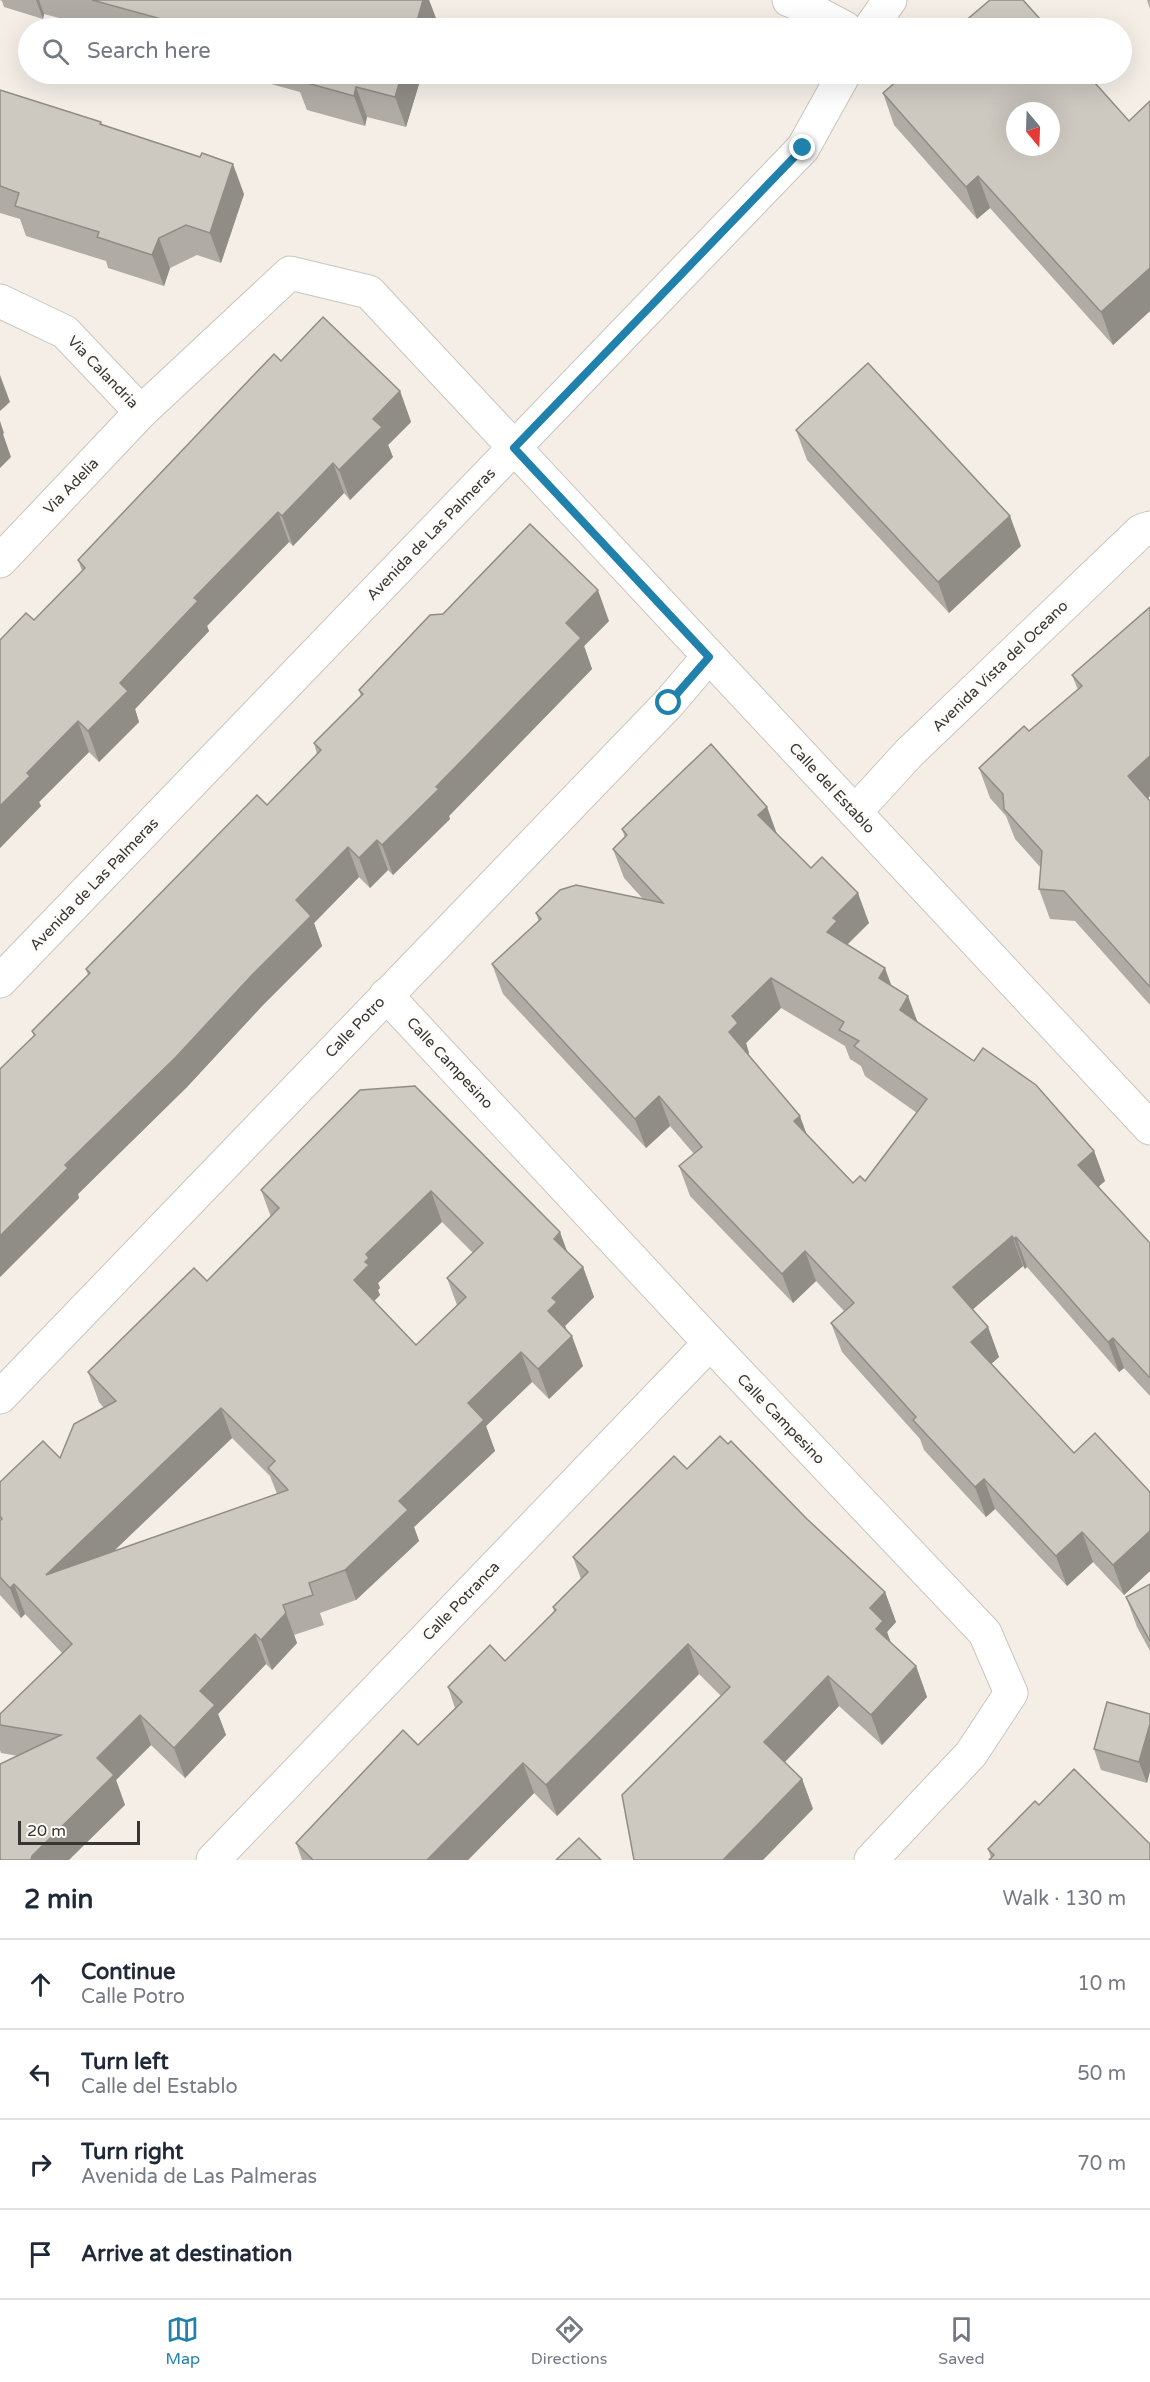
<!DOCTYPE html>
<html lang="en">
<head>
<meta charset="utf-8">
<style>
	body { margin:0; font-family:"Varela Round",sans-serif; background:#f6f6f7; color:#1f2937 }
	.compass { position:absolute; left:1006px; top:102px; width:54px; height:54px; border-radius:50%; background:#fff; box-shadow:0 6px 24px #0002; rotate:161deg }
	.scale { position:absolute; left:18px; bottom:15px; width:122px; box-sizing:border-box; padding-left:6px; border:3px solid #373532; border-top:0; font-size:16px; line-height:21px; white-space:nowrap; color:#373532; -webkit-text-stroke:4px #fefcf9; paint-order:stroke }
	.stop { position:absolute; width:18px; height:18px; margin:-14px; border:4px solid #2081ad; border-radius:50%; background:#fff }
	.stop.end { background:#2081ad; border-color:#fff; box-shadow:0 2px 6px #0008 }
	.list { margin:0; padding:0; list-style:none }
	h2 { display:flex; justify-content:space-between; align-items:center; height:78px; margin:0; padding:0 24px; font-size:26px }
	h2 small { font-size:20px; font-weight:400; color:#747a83 }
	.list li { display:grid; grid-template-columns:39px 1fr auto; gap:18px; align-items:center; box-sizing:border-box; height:90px; padding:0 24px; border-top:2px solid #e0e1e3 }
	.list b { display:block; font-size:22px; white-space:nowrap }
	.list p { margin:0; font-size:20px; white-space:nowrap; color:#747a83 }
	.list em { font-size:20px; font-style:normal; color:#747a83 }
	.icon { flex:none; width:33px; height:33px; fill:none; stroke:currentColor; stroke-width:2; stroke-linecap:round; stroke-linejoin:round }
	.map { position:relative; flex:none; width:1150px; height:1860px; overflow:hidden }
	.search { position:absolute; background:#fff; box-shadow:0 6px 24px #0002; left:18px; right:18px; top:18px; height:66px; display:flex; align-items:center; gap:15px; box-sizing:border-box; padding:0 21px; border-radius:33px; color:#747a83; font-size:22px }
	.sheet { height:438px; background:#fff }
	nav { display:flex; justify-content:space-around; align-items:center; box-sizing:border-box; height:84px; border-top:2px solid #e0e1e3; background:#fff; font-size:16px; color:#747a83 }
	nav a { display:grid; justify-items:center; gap:3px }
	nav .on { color:#2081ad }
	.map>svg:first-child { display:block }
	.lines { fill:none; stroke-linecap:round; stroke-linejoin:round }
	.street-casing { stroke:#cbc5be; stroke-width:35 }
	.secondary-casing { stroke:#cbc5be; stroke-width:35 }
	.street { stroke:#fff; stroke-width:33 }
	.secondary { stroke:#fff; stroke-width:33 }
	.wall { fill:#b0aca5; fill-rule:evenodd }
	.shaded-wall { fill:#908c86 }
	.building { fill:#cdc8c0; stroke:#908c86; stroke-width:1.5; fill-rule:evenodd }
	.route { stroke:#2081ad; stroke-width:8 }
	.labels { text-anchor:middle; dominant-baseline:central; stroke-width:6; stroke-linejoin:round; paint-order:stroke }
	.street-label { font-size:15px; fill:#373532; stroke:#fefcf9 }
</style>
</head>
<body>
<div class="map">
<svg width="1150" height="1860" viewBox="0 0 1150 1860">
	<rect width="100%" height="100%" fill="#f4eee7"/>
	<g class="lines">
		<!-- street casing -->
		<g class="street-casing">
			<g id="street">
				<polyline points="789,0 800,4 845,28"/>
				<polyline points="0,301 65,332 141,412"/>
				<polyline points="0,561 141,412 290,273 369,292 1150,1128"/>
				<polyline points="855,812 909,753 1141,531 1150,528"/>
				<polyline points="386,995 710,1343 985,1633 1011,1693 971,1754 871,1860"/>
				<polyline points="0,1397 669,703 709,656"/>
				<polyline points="213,1860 710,1343"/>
			</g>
		</g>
		<!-- secondary casing -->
		<g class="secondary-casing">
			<g id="secondary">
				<polyline points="870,28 890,0"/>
				<polyline points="0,981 803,148 844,74"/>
			</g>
		</g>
		<!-- street -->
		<use href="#street" class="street"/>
		<!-- secondary -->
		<use href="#secondary" class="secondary"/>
	</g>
	<!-- wall -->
	<g class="wall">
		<polygon points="0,0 429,0 437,21 435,28 97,28 44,14 43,19 4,7 2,1"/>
		<polygon points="1147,0 1150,0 1150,9"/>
		<polygon points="235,74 422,74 406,127 367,117 365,126 307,110 300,92"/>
		<polygon points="0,90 101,122 102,125 244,194 221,263 197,255 170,268 164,286 108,268 106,261 26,236 20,219 0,213"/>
		<polygon points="883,93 1129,121 1150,101 1150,311 1113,345 990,208 977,219 894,125"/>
		<polygon points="281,361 400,391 411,422 388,445 393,457 350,500 344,493 293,546 289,542 207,626 209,631 135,709 139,722 99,762 89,752 39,802 41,806 0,848 34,620 82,571 78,560"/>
		<polygon points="796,430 1021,546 949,613 807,460"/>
		<polygon points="1150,607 1150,796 1148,798 1150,801 1150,1005 1075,921 1050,919 1039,889 1041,868 1015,839 1006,816 990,798 979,768 1029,731 1078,690 1072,675"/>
		<polygon points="609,621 584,646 592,669 449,816 450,819 393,875 388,870 370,888 359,877 314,923 322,946 263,1005 187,1087 78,1194 79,1198 0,1277 34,1036 32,1031 88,975 86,969 267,805 317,754 314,743 361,696 359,690"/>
		<path d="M767,807L777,835L811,868L869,923L847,944L892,986L918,1022L1094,1151L1105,1181L1098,1187L1150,1243V1396L1124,1368L1119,1372L1027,1267L1025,1269L1023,1266L972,1310L988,1327L999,1357L991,1364L1074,1453L1150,1492V1571L1124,1595L1093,1562L1067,1586L995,1509L986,1517L924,1450L920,1439L842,1352L831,1323L844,1311L816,1281L793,1303L690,1196L679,1166L694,1154L670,1126L646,1148L503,994L492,964L539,922L536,913L643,899L624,878L613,849L625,838L622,829ZM781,1008L845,1046L850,1059L861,1066L865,1076L917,1113L865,1181L853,1183L806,1134L748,1055L749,1053L746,1043Z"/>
		<path d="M360,1090L566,1251L583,1267L594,1297L565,1326L583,1366L549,1399L532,1382L486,1426L495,1451L414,1527L419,1541L356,1600L320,1613L324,1625L294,1635L297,1643L272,1670L266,1664L218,1714L226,1735L185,1778L151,1745L116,1780L125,1805L18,1756L1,1753L0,1750V1714L62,1653L25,1614L21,1618L0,1595V1482L60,1458L104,1408L99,1402L88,1372L207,1281L271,1217L261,1190ZM442,1222L473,1253L447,1278L457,1305L416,1345L374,1301L380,1295L378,1290L380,1288L378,1283ZM232,1438L270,1476L277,1494L114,1551Z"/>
		<polygon points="687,1469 807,1519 885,1592 896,1622 887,1632 891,1644 916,1666 927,1697 882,1745 839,1706 785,1762 802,1779 813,1809 721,1696 699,1674 557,1816 534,1793 468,1860 302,1860 296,1843 418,1745 455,1708 448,1687 505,1661 554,1612 553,1607 581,1579 573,1557"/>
		<polygon points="1150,1584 1150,1651 1137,1627 1126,1597"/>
		<polygon points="1150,1714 1150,1771 1147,1783 1101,1770 1094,1749"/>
		<polygon points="1039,1805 991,1858 988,1849"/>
	</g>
	<!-- shaded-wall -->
	<g class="shaded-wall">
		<polygon points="36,0 39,0 44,14 43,19"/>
		<polygon points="423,0 429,0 437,21 435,28 415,28"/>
		<polygon points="402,74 422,74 406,127 395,97"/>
		<polygon points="356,87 367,117 365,126 354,96"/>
		<polygon points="233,164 244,194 221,263 210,233"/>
		<polygon points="978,176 990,208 977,219 966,187"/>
		<polygon points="159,238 170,268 164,286 152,255"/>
		<polygon points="1150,268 1150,311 1113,345 1101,312"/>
		<polygon points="0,375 10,402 0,411"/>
		<polygon points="400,391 411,422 388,445 393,457 350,500 339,470 373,419"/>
		<polygon points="0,421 4,433 3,434 11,457 0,468"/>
		<polygon points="333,463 344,493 293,546 282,516"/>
		<polygon points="278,512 289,542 207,626 209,631 135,709 139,722 99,762 88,731 120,683 194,598"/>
		<polygon points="1010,516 1021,546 949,613 938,582"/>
		<polygon points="598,590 609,621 584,646 592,669 449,816 450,819 393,875 382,845 436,787 566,623"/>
		<polygon points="78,721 89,752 39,802 41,806 0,848 0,806 27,773"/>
		<polygon points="1150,756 1150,796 1139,806 1128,776"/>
		<polygon points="767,807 778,837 758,815"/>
		<polygon points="377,840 388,870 370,888 359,858"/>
		<polygon points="348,847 359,877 314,923 322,946 263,1005 187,1087 78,1194 79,1198 0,1277 0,1236 65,1165 296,900"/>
		<polygon points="858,893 869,923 846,946 827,932 833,918"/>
		<polygon points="885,968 896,998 879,978"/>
		<polygon points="771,978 781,1008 746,1043 749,1053 740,1062 729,1032 732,1016"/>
		<polygon points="908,996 919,1026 900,1010"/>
		<polygon points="659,1096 670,1126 646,1148 635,1119"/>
		<polygon points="800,1116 811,1146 794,1121"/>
		<polygon points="1094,1151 1105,1181 1089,1195 1078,1165"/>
		<polygon points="431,1191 442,1222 378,1283 380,1288 378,1290 380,1295 365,1310 354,1280 365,1262 366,1254"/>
		<polygon points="560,1232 571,1262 554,1239"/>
		<polygon points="1012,1236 1023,1266 964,1317 953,1287"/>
		<polygon points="1016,1237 1027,1267 1025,1269 1014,1239"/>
		<polygon points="805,1251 816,1281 793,1303 782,1274"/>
		<polygon points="583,1267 594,1297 565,1326 568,1332 548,1311 552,1298"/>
		<polygon points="988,1327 999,1357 982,1372 971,1342"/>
		<polygon points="572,1336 583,1366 549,1399 538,1369"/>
		<polygon points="1113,1338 1124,1368 1119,1372 1108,1342"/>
		<polygon points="521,1352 532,1382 486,1426 495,1451 414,1527 419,1541 356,1600 345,1570 399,1501 468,1403"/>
		<polygon points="221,1408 232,1438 57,1605 46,1575"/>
		<polygon points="984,1479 995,1509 986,1517 975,1487"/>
		<polygon points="1150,1531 1150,1571 1124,1595 1113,1565"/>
		<polygon points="1082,1532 1093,1562 1067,1586 1056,1556"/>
		<polygon points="14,1584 25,1614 21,1618 10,1588"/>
		<polygon points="885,1592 896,1622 887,1632 894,1651 876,1629 870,1608"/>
		<polygon points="283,1605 297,1643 272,1670 261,1640"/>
		<polygon points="255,1634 266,1664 218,1714 226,1735 185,1778 174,1748 200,1691"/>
		<polygon points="688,1644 699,1674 557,1816 546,1785"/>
		<polygon points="916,1666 927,1697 882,1745 871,1715"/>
		<polygon points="828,1676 839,1706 775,1772 764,1742"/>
		<polygon points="140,1715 151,1745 116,1780 125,1805 69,1860 31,1860 32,1856 97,1758"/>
		<polygon points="1150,1724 1150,1771 1147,1783 1139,1762"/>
		<polygon points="523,1763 534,1793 468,1860 427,1860"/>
		<polygon points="802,1779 813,1809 763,1860 723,1860"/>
	</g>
	<!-- building -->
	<g class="building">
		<polygon points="92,0 423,0 415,28 194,28"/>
		<polygon points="990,0 1023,0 1048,28 957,28"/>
		<polygon points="297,74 402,74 395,97 356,87 354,96 296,80"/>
		<path d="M905,74H1087L1129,121L1150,101V268L1101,312L978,176L966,187L883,93ZM1015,111H1051V147H1015Z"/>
		<polygon points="0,90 101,122 100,124 200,157 202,153 233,164 210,233 186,225 159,238 152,255 97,237 99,232 15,206 19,193 0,186"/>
		<polygon points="323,317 400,391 373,419 382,427 339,470 333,463 282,516 278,512 194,598 198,601 120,683 128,691 88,731 78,721 27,773 30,776 0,806 0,640 26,613 34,620 85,568 78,560 250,379 274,354 281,361"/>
		<polygon points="868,363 1010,516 938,582 796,430"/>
		<polygon points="530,524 598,590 566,623 581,638 436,787 439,789 382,845 377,840 359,858 348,847 296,900 311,916 252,975 176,1057 65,1165 68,1168 0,1236 0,1069 35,1035 32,1031 90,973 86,969 257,795 267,805 321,750 314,743 363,694 359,690 430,615 443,614"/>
		<polygon points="1150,607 1150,756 1128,776 1150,801 1150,987 1064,891 1039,889 1042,851 1004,809 1003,794 979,768 1024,726 1029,731 1082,686 1072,675"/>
		<path d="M711,744L767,807L758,815L811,868L822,857L858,893L833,918L837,921L827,932L885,968L879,978L908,996L900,1010L974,1061L983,1048L1036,1085L1094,1151L1078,1165L1150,1243V1378L1113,1338L1108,1342L1016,1237L1014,1239L1012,1236L953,1287L988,1327L971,1342L1074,1453L1095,1433L1150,1492V1531L1113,1565L1082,1532L1056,1556L984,1479L975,1487L913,1420L916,1417L831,1323L854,1303L805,1251L782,1274L679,1166L702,1147L659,1096L635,1119L492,964L541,919L536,913L560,890L576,885L663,903L613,849L627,835L622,829ZM771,978L844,1022L839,1030L859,1041L854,1046L927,1099L865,1181L860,1176L853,1183L794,1121L800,1116L729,1032L738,1023L732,1016Z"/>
		<path d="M415,1086L560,1232L554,1239L583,1267L552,1298L557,1302L548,1311L572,1336L538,1369L521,1352L468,1403L484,1420L399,1501L408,1510L345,1570L309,1583L313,1595L283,1605L286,1613L261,1640L255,1634L200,1691L215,1705L174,1748L140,1715L97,1758L114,1775L32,1856L31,1860H0V1764L61,1735L0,1725V1714L72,1644L14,1584L10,1588L0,1577V1521L2,1519L0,1516V1482L43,1441L60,1458L74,1424L116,1401L88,1372L194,1268L207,1281L279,1208L261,1190L360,1090ZM431,1191L483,1243L447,1278L466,1297L416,1345L354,1280L369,1265L365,1262L369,1258L366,1254ZM221,1408L275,1461L268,1468L288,1490L46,1575Z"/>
		<polygon points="720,1436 728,1444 731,1441 807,1519 885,1592 870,1608 883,1621 876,1629 916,1666 871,1715 828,1676 764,1742 802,1779 723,1860 634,1860 622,1795 730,1687 688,1644 546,1785 523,1763 427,1860 313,1860 296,1843 403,1730 418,1745 462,1702 448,1687 490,1645 505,1661 556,1610 553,1607 588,1572 573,1557 674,1456 687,1469"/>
		<polygon points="1150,1584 1150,1641 1126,1597"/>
		<polygon points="1107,1702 1150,1714 1150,1724 1139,1762 1094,1749"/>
		<polygon points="1074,1769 1150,1844 1150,1860 989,1860 994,1855 988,1849 1035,1801 1039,1805"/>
		<polygon points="579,1838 601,1860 556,1860"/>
	</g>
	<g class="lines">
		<!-- route -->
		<polyline class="route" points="669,703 709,657 514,448 803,148"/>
	</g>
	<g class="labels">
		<!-- street labels -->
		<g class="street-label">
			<text transform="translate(103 372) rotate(46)">Via Calandria</text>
			<text transform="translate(71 486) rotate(-46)">Via Adelia</text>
			<text transform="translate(431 534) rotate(-46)">Avenida de Las Palmeras</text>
			<text transform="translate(1000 666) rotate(-44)">Avenida Vista del Oceano</text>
			<text transform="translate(832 788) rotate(47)">Calle del Establo</text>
			<text transform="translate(94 884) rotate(-46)">Avenida de Las Palmeras</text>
			<text transform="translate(355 1027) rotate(-46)">Calle Potro</text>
			<text transform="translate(450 1063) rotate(47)">Calle Campesino</text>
			<text transform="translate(781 1419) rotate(46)">Calle Campesino</text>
			<text transform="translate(461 1601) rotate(-46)">Calle Potranca</text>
		</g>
	</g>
</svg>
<svg class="compass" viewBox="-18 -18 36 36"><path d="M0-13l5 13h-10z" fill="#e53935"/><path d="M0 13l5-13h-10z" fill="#747a83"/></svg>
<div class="scale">20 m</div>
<div class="stop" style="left:669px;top:703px"></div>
<div class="stop end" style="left:803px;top:148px"></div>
<div class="search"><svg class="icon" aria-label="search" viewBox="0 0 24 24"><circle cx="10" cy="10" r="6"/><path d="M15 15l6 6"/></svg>Search here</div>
</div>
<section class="sheet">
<h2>2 min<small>Walk · 130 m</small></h2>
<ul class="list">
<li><svg class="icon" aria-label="ahead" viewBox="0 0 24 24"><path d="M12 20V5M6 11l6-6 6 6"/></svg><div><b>Continue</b><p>Calle Potro</p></div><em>10 m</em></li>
<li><svg class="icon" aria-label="left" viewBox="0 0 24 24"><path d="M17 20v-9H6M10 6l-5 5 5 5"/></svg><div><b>Turn left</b><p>Calle del Establo</p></div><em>50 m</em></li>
<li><svg class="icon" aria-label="right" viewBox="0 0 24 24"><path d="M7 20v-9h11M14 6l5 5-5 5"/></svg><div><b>Turn right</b><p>Avenida de Las Palmeras</p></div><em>70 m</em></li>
<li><svg class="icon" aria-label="arrive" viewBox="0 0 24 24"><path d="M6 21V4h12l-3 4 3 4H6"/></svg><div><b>Arrive at destination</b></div></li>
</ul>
</section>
<nav>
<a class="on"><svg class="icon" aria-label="map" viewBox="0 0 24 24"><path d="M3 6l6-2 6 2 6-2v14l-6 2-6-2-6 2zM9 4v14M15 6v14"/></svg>Map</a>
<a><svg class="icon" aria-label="directions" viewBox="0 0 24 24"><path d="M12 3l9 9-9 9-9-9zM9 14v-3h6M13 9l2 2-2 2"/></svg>Directions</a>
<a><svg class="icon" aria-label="saved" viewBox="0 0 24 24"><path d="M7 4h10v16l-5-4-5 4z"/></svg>Saved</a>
</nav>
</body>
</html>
